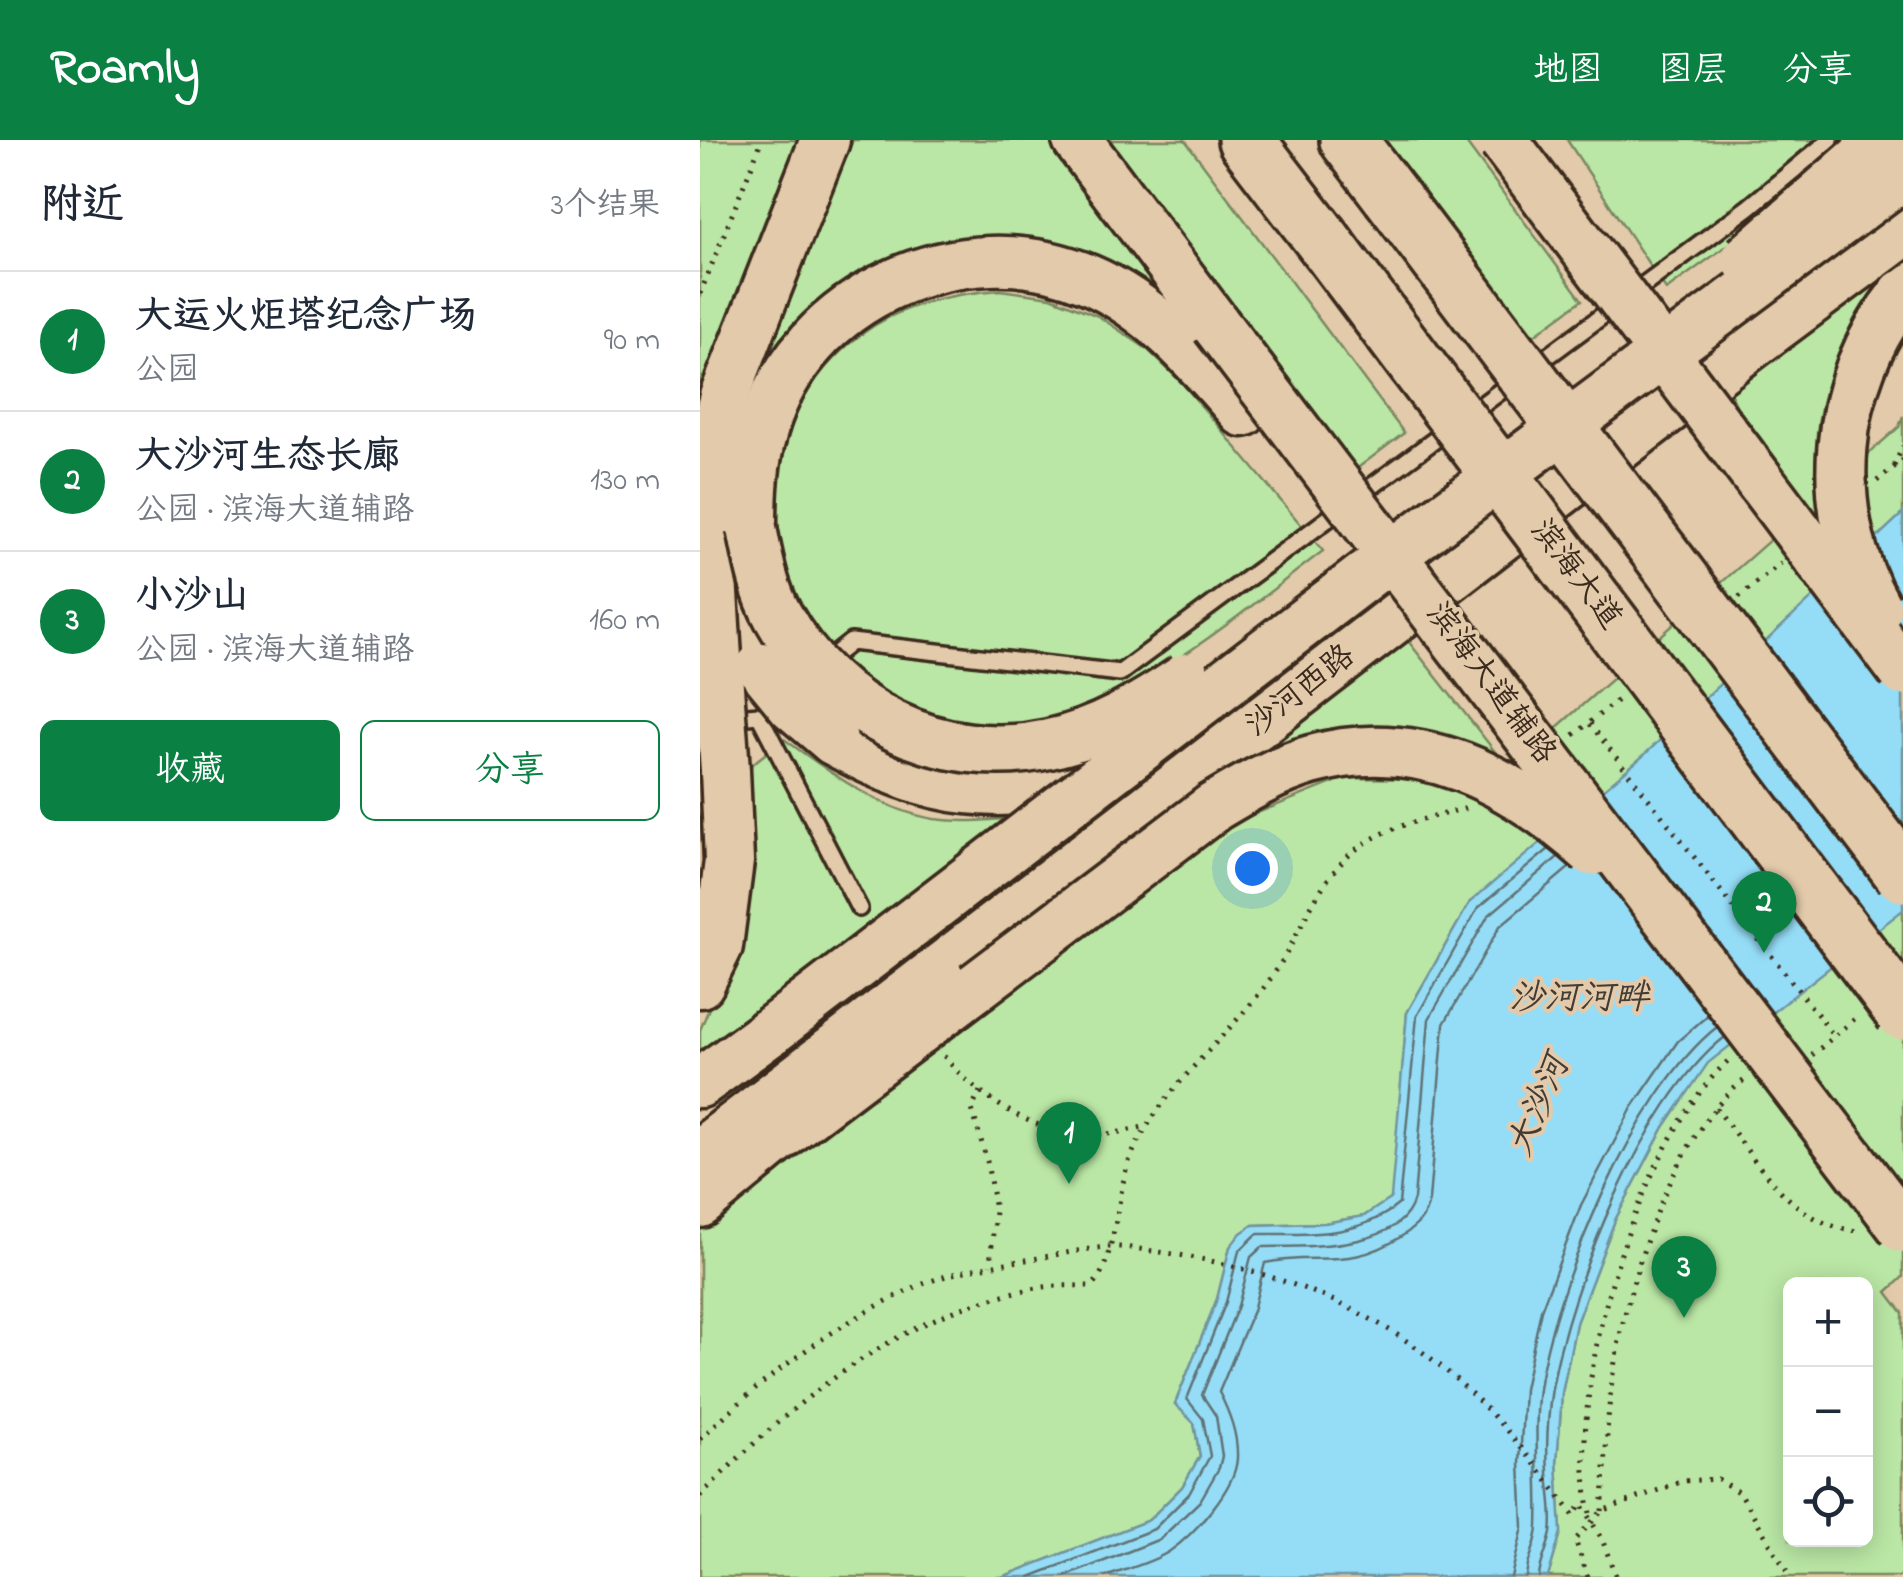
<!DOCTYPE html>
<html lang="zh">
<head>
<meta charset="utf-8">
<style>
	body { margin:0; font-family:"Indie Flower","LXGW WenKai TC",sans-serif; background:#f2f2f3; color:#1f2937 }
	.controls { position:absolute; right:30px; bottom:30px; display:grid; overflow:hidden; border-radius:15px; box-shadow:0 5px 25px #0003 }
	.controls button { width:90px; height:90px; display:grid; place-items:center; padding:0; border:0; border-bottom:2px solid #e0e1e3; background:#fff; color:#1f2937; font:50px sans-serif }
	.you { position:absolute; left:552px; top:728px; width:35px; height:35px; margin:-25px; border:8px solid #fff; border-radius:50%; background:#1a73e8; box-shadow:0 0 0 15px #1a73e833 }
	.badge { display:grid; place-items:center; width:65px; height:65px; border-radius:50%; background:#0b8043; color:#fff; font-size:32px; font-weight:700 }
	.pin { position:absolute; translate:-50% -82px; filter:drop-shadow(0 2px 5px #0008) }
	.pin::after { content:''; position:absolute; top:52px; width:35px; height:30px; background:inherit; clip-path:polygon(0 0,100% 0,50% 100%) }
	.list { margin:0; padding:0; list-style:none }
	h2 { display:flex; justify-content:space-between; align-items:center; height:130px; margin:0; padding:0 40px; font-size:42px }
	h2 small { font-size:32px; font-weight:400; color:#747a83 }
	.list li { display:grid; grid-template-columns:65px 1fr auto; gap:30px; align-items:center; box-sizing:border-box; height:140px; padding:0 40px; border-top:2px solid #e0e1e3 }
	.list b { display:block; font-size:38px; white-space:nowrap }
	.list p { margin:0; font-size:32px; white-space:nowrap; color:#747a83 }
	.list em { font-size:32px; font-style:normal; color:#747a83 }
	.actions { display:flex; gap:20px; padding:30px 40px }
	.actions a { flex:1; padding:22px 0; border:2px solid #0b8043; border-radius:15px; text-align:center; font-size:35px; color:#0b8043 }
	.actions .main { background:#0b8043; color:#fff }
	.icon { flex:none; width:55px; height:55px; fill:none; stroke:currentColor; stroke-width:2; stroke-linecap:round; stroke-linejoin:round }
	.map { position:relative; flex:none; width:1203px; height:1437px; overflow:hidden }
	header { display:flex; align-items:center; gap:60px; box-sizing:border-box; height:140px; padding:0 50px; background:#0b8043; color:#fff }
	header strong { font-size:48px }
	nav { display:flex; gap:55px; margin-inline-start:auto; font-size:35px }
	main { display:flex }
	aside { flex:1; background:#fff }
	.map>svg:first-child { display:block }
	.green { fill:#bae7a5; stroke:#7a8862; stroke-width:2.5; fill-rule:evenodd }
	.water { fill:#95ddf7; stroke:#7195a0; stroke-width:2.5 }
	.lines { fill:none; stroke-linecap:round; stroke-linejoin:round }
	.shore { stroke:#5f7275; stroke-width:2.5 }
	.lane-casing { stroke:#3b2a1e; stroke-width:22 }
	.primary-casing { stroke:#3b2a1e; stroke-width:55 }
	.highway-casing { stroke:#3b2a1e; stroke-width:62 }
	.path { stroke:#3b2a1e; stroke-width:5; stroke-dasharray:2.5 8; stroke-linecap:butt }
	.lane { stroke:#e2caaa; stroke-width:15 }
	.primary { stroke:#e2caaa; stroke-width:48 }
	.highway { stroke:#e2caaa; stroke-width:55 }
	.primary-bridge-casing { stroke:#3b2a1e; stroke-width:55; stroke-linecap:butt }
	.highway-bridge-casing { stroke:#3b2a1e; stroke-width:62; stroke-linecap:butt }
	.primary-bridge { stroke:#e2caaa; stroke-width:48 }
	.highway-bridge { stroke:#e2caaa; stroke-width:55 }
	.labels { text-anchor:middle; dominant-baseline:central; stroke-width:8; stroke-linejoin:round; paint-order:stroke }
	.street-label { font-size:32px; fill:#3b2a1e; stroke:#e2caaa }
	.water-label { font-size:35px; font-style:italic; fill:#443c34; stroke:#e2caaa }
</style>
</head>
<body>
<header>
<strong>Roamly</strong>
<nav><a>地图</a><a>图层</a><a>分享</a></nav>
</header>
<main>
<aside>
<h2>附近<small>3个结果</small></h2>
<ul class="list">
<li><span class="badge">1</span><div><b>大运火炬塔纪念广场</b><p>公园</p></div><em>90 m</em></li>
<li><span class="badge">2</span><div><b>大沙河生态长廊</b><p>公园 · 滨海大道辅路</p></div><em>130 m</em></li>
<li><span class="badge">3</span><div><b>小沙山</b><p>公园 · 滨海大道辅路</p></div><em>160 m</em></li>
</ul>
<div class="actions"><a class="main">收藏</a><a>分享</a></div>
</aside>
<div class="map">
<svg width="1203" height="1437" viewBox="0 0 1203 1437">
	<rect width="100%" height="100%" fill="#e2caaa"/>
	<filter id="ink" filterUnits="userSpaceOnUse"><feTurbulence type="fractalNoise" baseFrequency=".01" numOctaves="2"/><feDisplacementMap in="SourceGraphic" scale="20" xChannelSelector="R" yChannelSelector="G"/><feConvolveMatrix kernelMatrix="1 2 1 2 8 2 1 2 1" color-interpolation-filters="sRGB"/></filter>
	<g filter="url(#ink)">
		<!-- green -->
		<g class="green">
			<polygon points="0,0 103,0 0,261"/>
			<polygon points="153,0 357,0 509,203 463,155 424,130 376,111 299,100 229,105 170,129 119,170 31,323 47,255"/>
			<polygon points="404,0 485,0 704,293 655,330"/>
			<polygon points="685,0 764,0 882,160 833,196"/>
			<polygon points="867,0 1157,0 1113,43 966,150"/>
			<path d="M1203,115C1149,183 1100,265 1121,355L1199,287L1203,276V1137L1187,1152L1203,1173V1437H848L861,1392L857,1323L862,1253L876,1183L915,1080L964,987L1007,923L770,762L707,873L692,1058L664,1076L625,1083L553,1085L530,1107L517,1159L475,1264L494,1283L500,1317L482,1347L449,1380L302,1437H0V1077L502,695L645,638L731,639L780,655L1104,370L1049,292L1026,244ZM1090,1144H1166V1400H1090Z"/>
			<path d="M300,150L351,157L398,176L447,209L482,243L623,411C535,477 449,555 339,582C301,591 257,585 220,572C64,515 24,299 159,196C201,164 248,154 300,150Z"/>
			<polygon points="701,492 807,627 641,591 580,605 524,628"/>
			<path d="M84,599C128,631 179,670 234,679C263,683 291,680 319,678L0,922V890L35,806L46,629Z"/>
		</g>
		<!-- water -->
		<polygon class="water" points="1203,373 1203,770 1008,923 964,987 915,1080 876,1183 862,1253 857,1323 861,1392 848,1437 302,1437 449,1380 482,1347 500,1316 494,1283 475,1264 517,1159 530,1107 541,1093 553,1085 625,1083 664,1076 691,1058 707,873 770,762 943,616"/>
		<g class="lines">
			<!-- shore -->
			<g class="shore">
				<path d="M330,1437L454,1389L489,1354L510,1316L503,1279L487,1259L526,1162L539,1111L557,1094C608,1094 658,1098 699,1064L717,876L778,768L849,709"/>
				<path d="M364,1437L460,1399L500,1361L519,1328L522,1316L516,1276L502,1255L538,1166L551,1117L562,1107C603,1106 701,1111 714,1059L729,879L788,776L858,717"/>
				<path d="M405,1437C426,1429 452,1423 470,1411C494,1394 536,1348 537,1318C538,1294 529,1272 519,1252L553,1171L565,1123C617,1112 650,1131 702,1096C717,1086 726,1078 729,1060L744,884L800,786L870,727"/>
				<polyline points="811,1437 823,1387 820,1323 824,1249 841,1170 881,1065 932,968 978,901 1008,875"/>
				<path d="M826,1437C827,1419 838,1403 838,1386C840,1340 833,1295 839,1249C854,1146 935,951 1017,887"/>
				<path d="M839,1437C840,1422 848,1408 851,1393C854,1374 849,1351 848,1332C846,1305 848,1274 852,1248C869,1147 943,961 1025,897"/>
			</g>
			<!-- lane casing -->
			<g class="lane-casing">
				<g id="lane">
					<polyline points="122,525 151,502 420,533 1049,67 1130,0"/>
					<polyline points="59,575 159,768"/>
					<polyline points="24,578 59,575 80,558"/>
				</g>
			</g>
			<!-- primary casing -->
			<g class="primary-casing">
				<g id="primary">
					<polyline points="377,0 516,185"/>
					<path d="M52,388C52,354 53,323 63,290C101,156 262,85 388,139C452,166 499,221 543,272"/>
					<polyline points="18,534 7,356 12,301 24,257 125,0"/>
					<path d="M133,600C232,656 301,665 410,631"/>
					<polyline points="0,843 18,806 29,721 25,630"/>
					<polyline points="0,943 71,891"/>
					<polyline points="0,1013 1051,205 1203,92"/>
					<polyline points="0,1063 94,985 276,847"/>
				</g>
			</g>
			<!-- highway casing -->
			<g class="highway-casing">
				<g id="highway">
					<polyline points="546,0 625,103"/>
					<polyline points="648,0 690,55"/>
				</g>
			</g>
			<!-- path -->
			<g class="path">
				<polyline points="0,154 62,0"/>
				<polyline points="1194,326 1203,306"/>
				<polyline points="1177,341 1203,320"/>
				<polyline points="1039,457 1081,423"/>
				<polyline points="890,584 1135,897"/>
				<polyline points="874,595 920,558"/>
				<polyline points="1112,915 1157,877"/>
				<path d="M244,916C275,955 328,989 378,995C402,997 425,991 448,986"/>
				<polyline points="280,951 272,969 287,1021 295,1071 290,1125"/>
				<path d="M1016,968C1055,1018 1091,1088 1161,1091"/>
				<path d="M0,1299C64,1237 140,1179 223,1144C255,1131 292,1125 326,1120C353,1116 381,1109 408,1107C425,1106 444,1110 460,1112C559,1126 660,1161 738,1224C791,1267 834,1321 874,1376L881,1364L902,1399L916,1437"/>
				<path d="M0,1356C92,1262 203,1170 337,1148C355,1145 374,1146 391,1146C413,1132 418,1052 428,1024C457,950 526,901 571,838C601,796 613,745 654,711C687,685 727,679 767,668"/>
				<path d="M902,1371C906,1328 906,1285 912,1241C924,1154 971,992 1046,939"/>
				<path d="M890,1373C864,1250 937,1003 1030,919"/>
				<polyline points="888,1437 875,1400 902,1371 983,1341 1018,1339 1041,1354 1090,1437"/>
			</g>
			<!-- lane -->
			<use href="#lane" class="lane"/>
			<!-- primary -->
			<use href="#primary" class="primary"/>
			<!-- highway -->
			<use href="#highway" class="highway"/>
			<!-- primary-bridge casing -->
			<g class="primary-bridge-casing">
				<g id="primary-bridge">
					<polyline points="803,0 1203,531"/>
					<polyline points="1046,119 1182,0"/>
					<polyline points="516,185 1203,1088"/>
					<path d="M52,388C58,418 63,449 78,476C131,572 239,628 349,604C400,593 443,567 486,538"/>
					<path d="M1177,469C1121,371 1132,242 1203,154"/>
					<polyline points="61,527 93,566 133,600"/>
					<polyline points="18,534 25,630"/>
					<path d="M276,847L514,667C544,649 576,630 611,620C720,589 813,640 892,711"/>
					<polyline points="71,891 695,413 1203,35"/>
				</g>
			</g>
			<!-- highway-bridge casing -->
			<g class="highway-bridge-casing">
				<g id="highway-bridge">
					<polyline points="690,55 1203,734"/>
					<polyline points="625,103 1203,872"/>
				</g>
			</g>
			<!-- primary-bridge -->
			<use href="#primary-bridge" class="primary-bridge"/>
			<!-- highway-bridge -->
			<use href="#highway-bridge" class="highway-bridge"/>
		</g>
	</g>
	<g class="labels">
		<!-- street labels -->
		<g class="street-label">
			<text transform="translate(875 435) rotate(53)">滨海大道</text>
			<text transform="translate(790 544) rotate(53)">滨海大道辅路</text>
			<text transform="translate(601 552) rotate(-38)">沙河西路</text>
		</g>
		<!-- water labels -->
		<g class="water-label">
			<text x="879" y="859">沙河河畔</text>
			<text transform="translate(840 966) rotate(-67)">大沙河</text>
		</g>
	</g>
</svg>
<div class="controls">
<button>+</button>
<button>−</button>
<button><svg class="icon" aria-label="locate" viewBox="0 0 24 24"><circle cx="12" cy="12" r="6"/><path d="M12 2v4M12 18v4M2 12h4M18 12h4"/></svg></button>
</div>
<div class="you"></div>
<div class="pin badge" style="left:369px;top:1044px">1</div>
<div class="pin badge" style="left:1064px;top:813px">2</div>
<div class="pin badge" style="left:984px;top:1178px">3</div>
</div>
</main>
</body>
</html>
